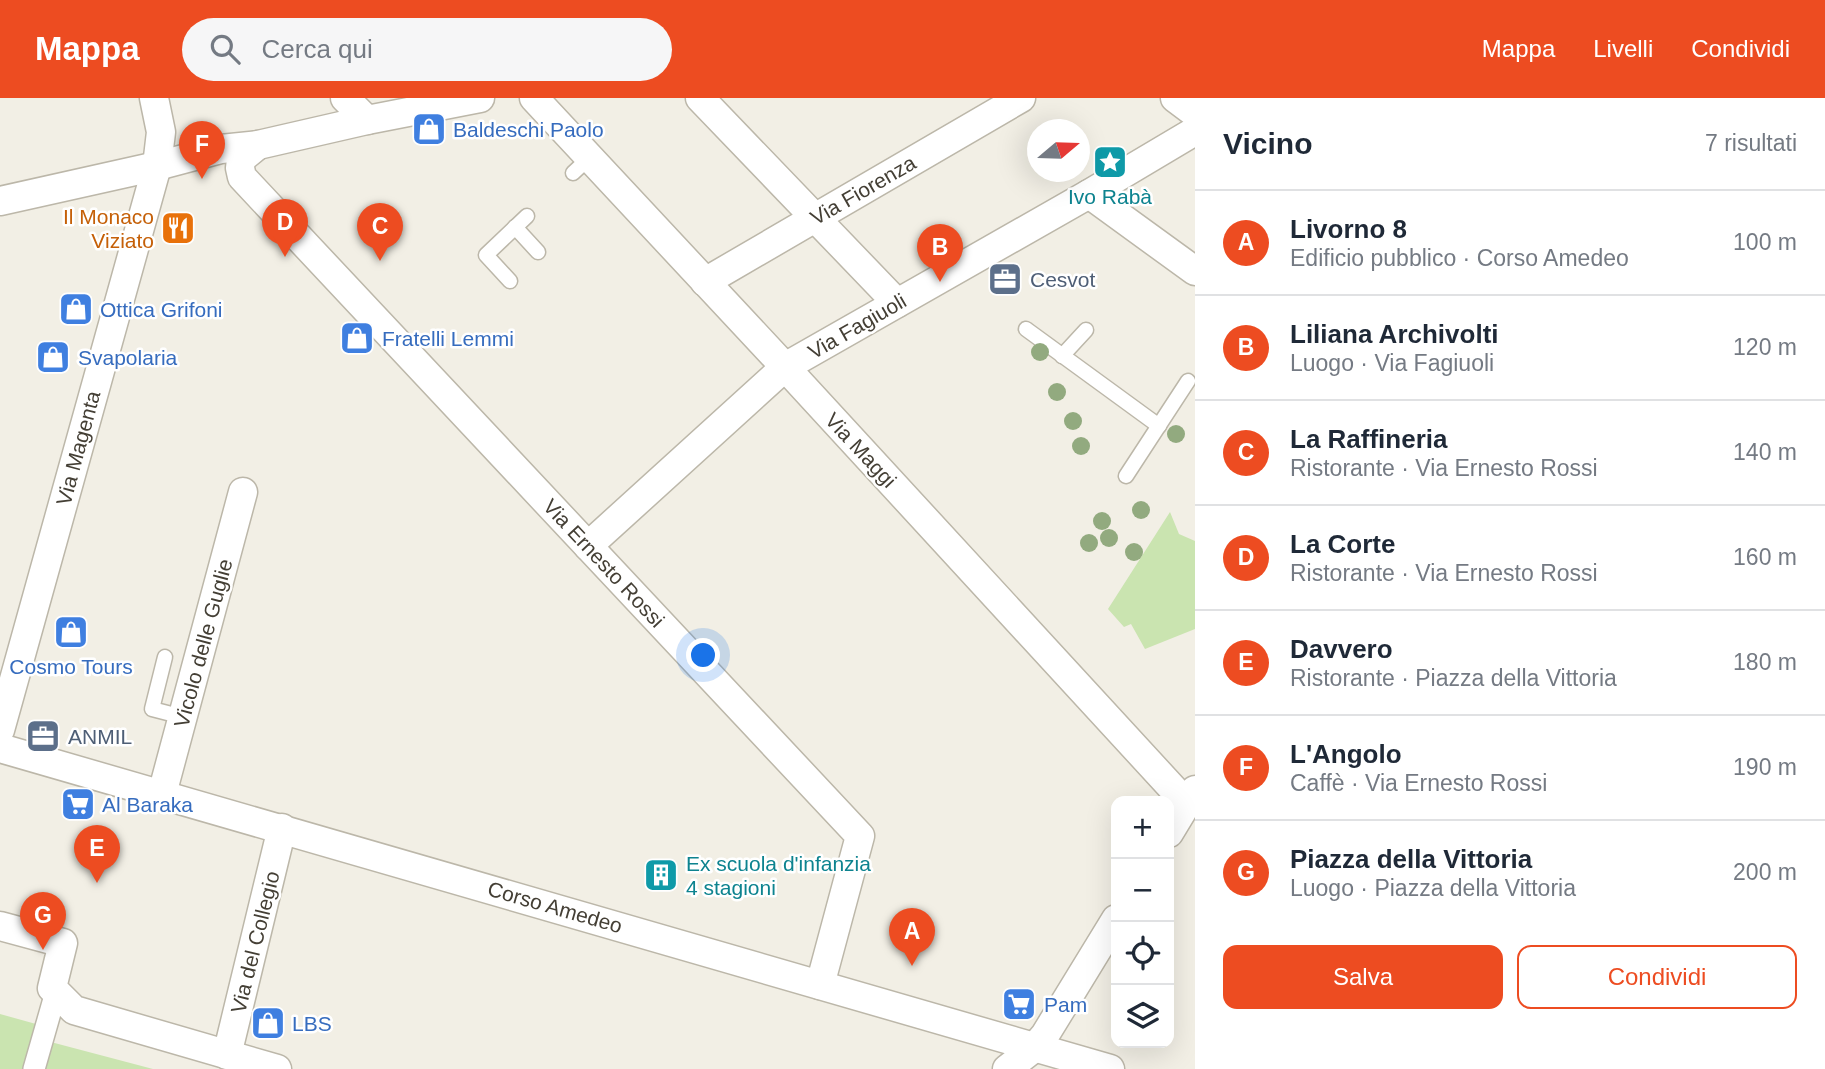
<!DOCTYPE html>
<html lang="it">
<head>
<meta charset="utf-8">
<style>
	body { margin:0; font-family:Arial,sans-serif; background:#f6f6f7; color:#1f2937 }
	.controls { position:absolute; right:21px; bottom:21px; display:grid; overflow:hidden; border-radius:14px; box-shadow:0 7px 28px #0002 }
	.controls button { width:63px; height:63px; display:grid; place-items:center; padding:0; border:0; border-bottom:2px solid #e0e1e3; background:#fff; color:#1f2937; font:35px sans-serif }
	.compass { position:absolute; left:1027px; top:21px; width:63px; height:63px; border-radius:50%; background:#fff; box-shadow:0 7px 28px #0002; rotate:71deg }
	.you { position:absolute; left:704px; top:558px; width:24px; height:24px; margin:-18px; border:5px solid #fff; border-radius:50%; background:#1a73e8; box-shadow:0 0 0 10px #1a73e833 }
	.badge { display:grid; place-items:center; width:46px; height:46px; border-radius:50%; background:#ed4c21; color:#fff; font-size:23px; font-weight:700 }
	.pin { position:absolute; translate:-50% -58px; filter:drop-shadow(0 2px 4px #0008) }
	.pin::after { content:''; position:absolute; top:37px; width:24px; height:21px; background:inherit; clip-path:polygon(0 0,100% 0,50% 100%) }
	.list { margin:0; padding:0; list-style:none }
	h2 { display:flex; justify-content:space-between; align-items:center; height:91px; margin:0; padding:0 28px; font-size:30px }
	h2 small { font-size:23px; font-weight:400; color:#747a83 }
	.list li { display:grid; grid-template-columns:46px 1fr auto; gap:21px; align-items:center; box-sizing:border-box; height:105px; padding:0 28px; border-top:2px solid #e0e1e3 }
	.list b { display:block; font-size:26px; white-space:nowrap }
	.list p { margin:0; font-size:23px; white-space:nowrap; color:#747a83 }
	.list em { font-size:23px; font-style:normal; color:#747a83 }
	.actions { display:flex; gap:14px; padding:21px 28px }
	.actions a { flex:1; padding:16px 0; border:2px solid #ed4c21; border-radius:14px; text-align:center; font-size:24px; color:#ed4c21 }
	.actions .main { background:#ed4c21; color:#fff }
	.icon { flex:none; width:38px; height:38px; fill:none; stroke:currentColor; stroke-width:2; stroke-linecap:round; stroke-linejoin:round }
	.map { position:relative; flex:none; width:1195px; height:971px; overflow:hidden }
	header { display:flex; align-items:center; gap:42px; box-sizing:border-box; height:98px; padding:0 35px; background:#ed4c21; color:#fff }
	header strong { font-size:33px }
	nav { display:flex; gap:38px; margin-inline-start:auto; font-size:24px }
	.search { width:490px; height:63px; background:#f6f6f7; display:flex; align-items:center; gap:18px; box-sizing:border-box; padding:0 24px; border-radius:38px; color:#747a83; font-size:26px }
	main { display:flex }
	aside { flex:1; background:#fff }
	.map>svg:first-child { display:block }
	.green { fill:#cae4b0 }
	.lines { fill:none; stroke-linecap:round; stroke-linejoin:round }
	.service-casing { stroke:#bcb7a9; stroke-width:17 }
	.pedestrian-casing { stroke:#bcb7a9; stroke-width:24 }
	.minor-casing { stroke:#bcb7a9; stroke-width:31 }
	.service { stroke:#fff; stroke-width:14 }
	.pedestrian { stroke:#fff; stroke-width:21 }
	.minor { stroke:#fff; stroke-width:28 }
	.tree { fill:#92aa7f }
	.labels { text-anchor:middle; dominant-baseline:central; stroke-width:5; stroke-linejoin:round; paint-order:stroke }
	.shop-label { font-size:21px; fill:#366cbe; stroke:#fff; text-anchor:start }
	.street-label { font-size:21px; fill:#443f35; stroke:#fff }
	.culture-label { font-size:21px; fill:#0d838f; stroke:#fff }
	.food-label { font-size:21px; fill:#c56008; stroke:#fff; text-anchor:end }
	.service-label { font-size:21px; fill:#4e5e75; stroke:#fff; text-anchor:start }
</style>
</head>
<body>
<header>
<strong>Mappa</strong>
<div class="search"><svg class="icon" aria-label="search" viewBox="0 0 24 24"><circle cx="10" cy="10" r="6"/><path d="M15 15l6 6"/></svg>Cerca qui</div>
<nav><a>Mappa</a><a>Livelli</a><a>Condividi</a></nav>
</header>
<main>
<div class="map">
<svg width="1195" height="971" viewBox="0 0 1195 971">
	<rect width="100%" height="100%" fill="#f2efe5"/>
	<!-- green -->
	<g class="green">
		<polygon points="1170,414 1179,436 1195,443 1195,531 1145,551 1131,526 1124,529 1108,511"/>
		<polygon points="0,916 36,926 24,971 0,971"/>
		<polygon points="47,943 153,971 40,971"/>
	</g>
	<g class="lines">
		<!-- service casing -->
		<g class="service-casing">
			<g id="service">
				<polyline points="573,75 589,60"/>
				<polyline points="515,129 538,154"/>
				<polyline points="510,183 486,157 527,118"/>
				<polyline points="1026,231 1159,328"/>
				<polyline points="1062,258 1086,232"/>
				<polyline points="1126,378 1188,283"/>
				<polyline points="165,559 152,611 183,619"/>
			</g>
		</g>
		<!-- pedestrian casing -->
		<g class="pedestrian-casing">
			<polyline id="pedestrian" points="34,971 56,894"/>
		</g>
		<!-- minor casing -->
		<g class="minor-casing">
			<g id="minor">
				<polyline points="345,0 367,22"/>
				<polyline points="534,0 785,269 1187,706"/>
				<polyline points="700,0 897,205"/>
				<polyline points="1175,0 1195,15"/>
				<polyline points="258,47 241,61 240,70 242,79 860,738 820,887"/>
				<polyline points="1089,96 1195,173"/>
				<polyline points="0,103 157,68 221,51 258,47 367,22 480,0"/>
				<polyline points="705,184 1021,0"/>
				<polyline points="588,448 785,269 1089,96 1195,33"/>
				<polyline points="0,632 157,68 161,34 154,0"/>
				<polyline points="0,650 1110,971"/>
				<polyline points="162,696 243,394"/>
				<polyline points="1169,735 1195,692"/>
				<polyline points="0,828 63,845 52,890 74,912 277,971"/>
				<polyline points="227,957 282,730"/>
				<polyline points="1007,971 1034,950 1045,937 1116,821"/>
			</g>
		</g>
		<!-- service -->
		<use href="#service" class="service"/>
		<!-- pedestrian -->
		<use href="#pedestrian" class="pedestrian"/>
		<!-- minor -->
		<use href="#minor" class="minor"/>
	</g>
	<!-- trees -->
	<g class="tree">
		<circle cx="1040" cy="254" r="9"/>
		<circle cx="1057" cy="294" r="9"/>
		<circle cx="1073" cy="323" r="9"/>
		<circle cx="1176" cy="336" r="9"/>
		<circle cx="1081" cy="348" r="9"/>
		<circle cx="1141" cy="412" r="9"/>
		<circle cx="1102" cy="423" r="9"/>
		<circle cx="1109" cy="440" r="9"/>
		<circle cx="1089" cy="445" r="9"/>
		<circle cx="1134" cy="454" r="9"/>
	</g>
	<!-- icons -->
	<defs>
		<g id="shop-square" transform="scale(1.75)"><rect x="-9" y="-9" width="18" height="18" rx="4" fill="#3f7fe0" stroke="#fff"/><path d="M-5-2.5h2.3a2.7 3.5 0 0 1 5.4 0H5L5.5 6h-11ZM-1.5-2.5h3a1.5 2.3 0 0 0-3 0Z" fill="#fff"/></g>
		<g id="sight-square" transform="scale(1.75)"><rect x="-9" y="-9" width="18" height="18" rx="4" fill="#0f9aa8" stroke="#fff"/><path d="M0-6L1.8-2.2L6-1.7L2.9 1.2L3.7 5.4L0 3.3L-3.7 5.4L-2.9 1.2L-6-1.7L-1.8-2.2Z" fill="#fff"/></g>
		<g id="restaurant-square" transform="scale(1.75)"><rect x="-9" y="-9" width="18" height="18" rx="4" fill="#e8710a" stroke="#fff"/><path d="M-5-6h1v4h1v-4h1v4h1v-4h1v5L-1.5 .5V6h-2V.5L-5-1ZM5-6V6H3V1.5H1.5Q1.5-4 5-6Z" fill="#fff"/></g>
		<g id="office-square" transform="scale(1.75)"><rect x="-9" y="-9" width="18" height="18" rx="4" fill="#5c6f8a" stroke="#fff"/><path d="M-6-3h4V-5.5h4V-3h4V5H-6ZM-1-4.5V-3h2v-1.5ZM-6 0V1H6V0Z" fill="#fff"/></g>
		<g id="supermarket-square" transform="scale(1.75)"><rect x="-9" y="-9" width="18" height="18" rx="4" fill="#3f7fe0" stroke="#fff"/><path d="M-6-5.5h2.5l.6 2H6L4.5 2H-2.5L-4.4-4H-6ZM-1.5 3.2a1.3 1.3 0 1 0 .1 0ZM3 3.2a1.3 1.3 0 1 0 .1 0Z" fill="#fff"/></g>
		<g id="building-square" transform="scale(1.75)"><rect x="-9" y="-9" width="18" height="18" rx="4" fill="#0f9aa8" stroke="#fff"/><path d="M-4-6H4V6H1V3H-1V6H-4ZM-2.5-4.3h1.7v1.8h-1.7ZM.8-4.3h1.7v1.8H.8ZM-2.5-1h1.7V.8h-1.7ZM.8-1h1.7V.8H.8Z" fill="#fff"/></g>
	</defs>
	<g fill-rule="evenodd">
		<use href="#shop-square" x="429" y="31"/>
		<use href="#sight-square" x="1110" y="64"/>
		<use href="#restaurant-square" x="178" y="130"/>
		<use href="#office-square" x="1005" y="181"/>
		<use href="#shop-square" x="76" y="211"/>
		<use href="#shop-square" x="357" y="240"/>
		<use href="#shop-square" x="53" y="259"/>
		<use href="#shop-square" x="71" y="534"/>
		<use href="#office-square" x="43" y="638"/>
		<use href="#supermarket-square" x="78" y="706"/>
		<use href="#building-square" x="661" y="777"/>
		<use href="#supermarket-square" x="1019" y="906"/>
		<use href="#shop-square" x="268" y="925"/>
	</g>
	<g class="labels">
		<!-- shop labels -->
		<g class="shop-label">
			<text x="453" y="31">Baldeschi Paolo</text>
			<text x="100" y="211">Ottica Grifoni</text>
			<text x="382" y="240">Fratelli Lemmi</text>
			<text x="78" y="259">Svapolaria</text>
			<text x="71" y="568" text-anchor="middle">Cosmo Tours</text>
			<text x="102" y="706">Al Baraka</text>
			<text x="1044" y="906">Pam</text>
			<text x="292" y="925">LBS</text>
		</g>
		<!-- street labels -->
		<g class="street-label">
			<text transform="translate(863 92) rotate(-30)">Via Fiorenza</text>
			<text transform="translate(857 228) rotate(-30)">Via Fagiuoli</text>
			<text transform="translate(78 350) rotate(-75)">Via Magenta</text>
			<text transform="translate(861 352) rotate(47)">Via Maggi</text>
			<text transform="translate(604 465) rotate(47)">Via Ernesto Rossi</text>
			<text transform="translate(203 545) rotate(-75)">Vicolo delle Guglie</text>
			<text transform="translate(555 809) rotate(16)">Corso Amedeo</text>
			<text transform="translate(255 844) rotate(-76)">Via del Collegio</text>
		</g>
		<!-- culture labels -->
		<g class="culture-label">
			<text x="1110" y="98">Ivo Rabà</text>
			<text x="686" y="765" text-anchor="start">Ex scuola d'infanzia<tspan x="686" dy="24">4 stagioni</tspan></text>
		</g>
		<!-- food labels -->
		<g class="food-label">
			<text x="154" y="118">Il Monaco<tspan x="154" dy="24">Viziato</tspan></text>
		</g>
		<!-- service labels -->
		<g class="service-label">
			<text x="1030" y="181">Cesvot</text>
			<text x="68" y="638">ANMIL</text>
		</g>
	</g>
</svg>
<div class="controls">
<button>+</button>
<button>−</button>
<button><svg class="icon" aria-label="locate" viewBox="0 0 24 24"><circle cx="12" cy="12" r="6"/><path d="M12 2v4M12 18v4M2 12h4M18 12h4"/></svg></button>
<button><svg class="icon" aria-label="layers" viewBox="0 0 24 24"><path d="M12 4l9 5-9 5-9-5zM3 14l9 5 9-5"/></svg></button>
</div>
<svg class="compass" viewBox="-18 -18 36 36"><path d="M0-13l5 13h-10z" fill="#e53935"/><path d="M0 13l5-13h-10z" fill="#747a83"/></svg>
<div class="you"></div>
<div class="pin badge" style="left:912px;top:868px">A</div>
<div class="pin badge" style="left:940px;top:184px">B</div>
<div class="pin badge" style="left:380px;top:163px">C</div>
<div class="pin badge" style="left:285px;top:159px">D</div>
<div class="pin badge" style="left:97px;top:785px">E</div>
<div class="pin badge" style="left:202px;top:81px">F</div>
<div class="pin badge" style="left:43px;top:852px">G</div>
</div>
<aside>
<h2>Vicino<small>7 risultati</small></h2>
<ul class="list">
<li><span class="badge">A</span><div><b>Livorno 8</b><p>Edificio pubblico · Corso Amedeo</p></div><em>100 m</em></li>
<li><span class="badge">B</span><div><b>Liliana Archivolti</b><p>Luogo · Via Fagiuoli</p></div><em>120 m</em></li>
<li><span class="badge">C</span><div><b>La Raffineria</b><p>Ristorante · Via Ernesto Rossi</p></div><em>140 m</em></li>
<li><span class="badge">D</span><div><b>La Corte</b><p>Ristorante · Via Ernesto Rossi</p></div><em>160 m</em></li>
<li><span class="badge">E</span><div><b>Davvero</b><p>Ristorante · Piazza della Vittoria</p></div><em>180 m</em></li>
<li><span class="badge">F</span><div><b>L'Angolo</b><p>Caffè · Via Ernesto Rossi</p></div><em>190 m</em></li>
<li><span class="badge">G</span><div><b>Piazza della Vittoria</b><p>Luogo · Piazza della Vittoria</p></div><em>200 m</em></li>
</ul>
<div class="actions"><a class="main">Salva</a><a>Condividi</a></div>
</aside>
</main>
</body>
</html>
